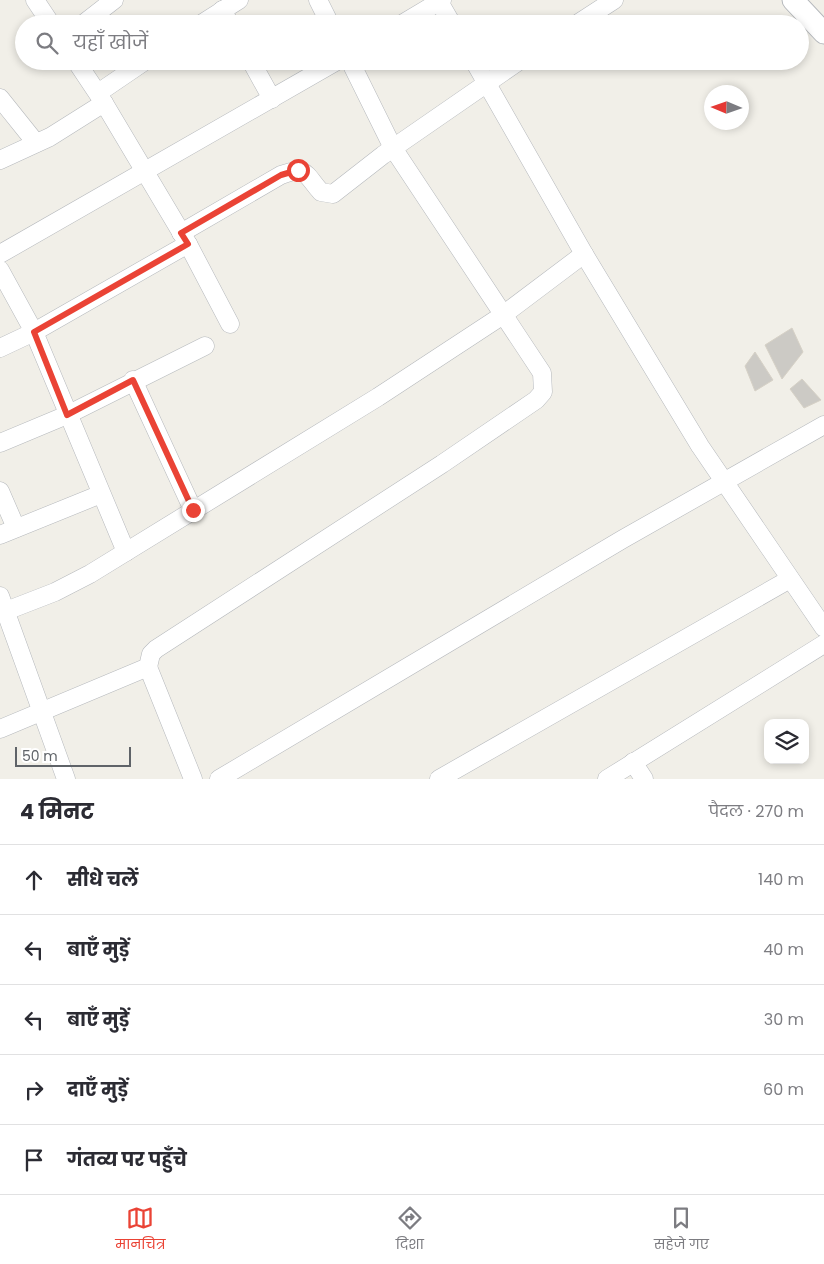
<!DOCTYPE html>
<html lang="hi">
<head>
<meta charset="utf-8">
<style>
	body { margin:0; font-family:Poppins,"Noto Sans Devanagari",sans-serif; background:#f2f2f3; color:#2b2b33 }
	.controls { position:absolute; right:15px; bottom:15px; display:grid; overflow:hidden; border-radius:10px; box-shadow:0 2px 8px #0003 }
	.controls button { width:45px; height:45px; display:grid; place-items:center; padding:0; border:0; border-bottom:1px solid #e1e1e2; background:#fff; color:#2b2b33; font:25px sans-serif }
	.compass { position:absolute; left:704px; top:85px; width:45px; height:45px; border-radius:50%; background:#fff; box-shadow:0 2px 8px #0003; rotate:272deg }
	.scale { position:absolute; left:15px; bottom:12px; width:116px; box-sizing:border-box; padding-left:5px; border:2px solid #5f6368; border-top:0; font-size:14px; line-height:18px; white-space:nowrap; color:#5f6368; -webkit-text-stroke:4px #fff; paint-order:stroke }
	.stop { position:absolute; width:15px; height:15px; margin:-11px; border:4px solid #ea4335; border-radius:50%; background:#fff }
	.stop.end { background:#ea4335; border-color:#fff; box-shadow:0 1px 5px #0008 }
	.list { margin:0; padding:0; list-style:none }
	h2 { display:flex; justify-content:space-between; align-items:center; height:65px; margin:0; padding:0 20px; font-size:21px }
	h2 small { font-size:16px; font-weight:400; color:#7c7c81 }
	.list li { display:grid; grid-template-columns:32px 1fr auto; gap:15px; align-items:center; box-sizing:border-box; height:70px; padding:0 20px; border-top:1px solid #e1e1e2 }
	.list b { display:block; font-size:19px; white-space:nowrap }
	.list em { font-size:16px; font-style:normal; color:#7c7c81 }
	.icon { flex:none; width:28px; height:28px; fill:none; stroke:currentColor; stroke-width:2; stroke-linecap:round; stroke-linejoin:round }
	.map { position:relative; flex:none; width:824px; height:779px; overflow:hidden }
	.search { position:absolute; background:#fff; box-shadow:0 2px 8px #0003; left:15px; right:15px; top:15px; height:55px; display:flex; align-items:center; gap:12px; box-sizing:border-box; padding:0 18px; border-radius:28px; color:#7c7c81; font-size:19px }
	.sheet { height:415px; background:#fff }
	nav { display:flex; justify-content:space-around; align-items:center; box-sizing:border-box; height:70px; border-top:1px solid #e1e1e2; background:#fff; font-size:14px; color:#7c7c81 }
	nav a { display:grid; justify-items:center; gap:2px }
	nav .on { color:#ea4335 }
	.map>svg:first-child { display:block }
	.building { fill:#cccac5; stroke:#d6d1c6 }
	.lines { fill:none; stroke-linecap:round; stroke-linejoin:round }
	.minor-casing { stroke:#b5b8bc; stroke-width:19 }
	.tertiary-casing { stroke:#b5b8bc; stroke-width:23 }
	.minor { stroke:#fff; stroke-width:18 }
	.tertiary { stroke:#fff; stroke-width:21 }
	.route { stroke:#ea4335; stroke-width:6 }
</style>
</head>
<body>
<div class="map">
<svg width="824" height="779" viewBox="0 0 824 779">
	<rect width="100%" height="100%" fill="#f1efe8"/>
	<!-- building -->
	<g class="building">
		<polygon points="792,328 803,352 782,379 765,345"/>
		<polygon points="755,352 773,380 755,391 745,366"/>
		<polygon points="802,379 821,400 804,408 790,389"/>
	</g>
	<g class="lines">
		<!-- minor casing -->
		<g class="minor-casing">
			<g id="minor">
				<polyline points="35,0 51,24"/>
				<polyline points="318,0 330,24"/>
				<polyline points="438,0 452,24"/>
				<polyline points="222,10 230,24"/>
				<polyline points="83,24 114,0"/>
				<polyline points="201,24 239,0"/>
				<polyline points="402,24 442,0"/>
				<polyline points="577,24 614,0"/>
				<polyline points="251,61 272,99"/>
				<polyline points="474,61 584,254 700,446 824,628"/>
				<polyline points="98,93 145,61"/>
				<polyline points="0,98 36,143"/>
				<polyline points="0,160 50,137 104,103"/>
				<path d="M181,233L281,175C308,165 305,175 321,192L333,194L383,155L519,61"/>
				<polyline points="188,244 230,324"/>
				<polyline points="0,254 337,61"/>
				<polyline points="0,270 34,332 126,552"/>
				<polyline points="0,348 34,332 188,244 104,103 76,61"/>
				<polyline points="133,380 193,510"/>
				<polyline points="0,443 67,415 205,346"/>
				<polyline points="0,491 16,528"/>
				<polyline points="0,535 101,494"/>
				<polyline points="0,596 66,779"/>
				<polyline points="6,611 55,592 90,574 378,397 503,315 584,254"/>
				<polyline points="148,667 193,779"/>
				<polyline points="0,729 148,667 151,654 156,649 442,464 536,400 543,392 542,373 393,148 350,61"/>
				<polyline points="633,762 644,779"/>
				<polyline points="219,779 623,539 824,425"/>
				<polyline points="439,779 790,579"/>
				<polyline points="607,779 824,644"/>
			</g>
		</g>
		<!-- tertiary casing -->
		<g class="tertiary-casing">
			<polyline id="tertiary" points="793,0 824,33"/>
		</g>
		<!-- minor -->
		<use href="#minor" class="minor"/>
		<!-- tertiary -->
		<use href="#tertiary" class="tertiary"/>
	</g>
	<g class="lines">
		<!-- route -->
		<polyline class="route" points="193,510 133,380 67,415 34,332 188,244 181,233 281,175 298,170"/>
	</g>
</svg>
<div class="controls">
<button><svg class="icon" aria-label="layers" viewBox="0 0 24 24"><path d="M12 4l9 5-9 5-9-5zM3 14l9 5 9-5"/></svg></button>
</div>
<svg class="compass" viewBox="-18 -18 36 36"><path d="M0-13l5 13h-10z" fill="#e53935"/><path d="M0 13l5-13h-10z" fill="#7c7c81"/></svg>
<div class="scale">50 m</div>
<div class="stop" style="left:298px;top:170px"></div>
<div class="stop end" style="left:193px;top:510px"></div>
<div class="search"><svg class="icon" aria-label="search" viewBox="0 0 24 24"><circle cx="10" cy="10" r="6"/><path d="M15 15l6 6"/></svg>यहाँ खोजें</div>
</div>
<section class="sheet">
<h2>4 मिनट<small>पैदल · 270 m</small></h2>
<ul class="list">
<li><svg class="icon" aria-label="ahead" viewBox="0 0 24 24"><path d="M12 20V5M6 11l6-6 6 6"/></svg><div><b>सीधे चलें</b></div><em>140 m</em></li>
<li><svg class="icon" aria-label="left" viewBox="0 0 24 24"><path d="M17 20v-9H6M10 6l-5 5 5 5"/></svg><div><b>बाएँ मुड़ें</b></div><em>40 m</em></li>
<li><svg class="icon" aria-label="left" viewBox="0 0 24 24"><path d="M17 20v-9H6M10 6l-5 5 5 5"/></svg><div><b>बाएँ मुड़ें</b></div><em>30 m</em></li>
<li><svg class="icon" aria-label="right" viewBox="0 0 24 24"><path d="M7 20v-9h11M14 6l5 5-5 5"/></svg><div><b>दाएँ मुड़ें</b></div><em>60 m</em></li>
<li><svg class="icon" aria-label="arrive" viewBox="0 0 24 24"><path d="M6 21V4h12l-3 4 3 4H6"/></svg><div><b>गंतव्य पर पहुँचे</b></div></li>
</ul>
</section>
<nav>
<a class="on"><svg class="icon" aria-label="map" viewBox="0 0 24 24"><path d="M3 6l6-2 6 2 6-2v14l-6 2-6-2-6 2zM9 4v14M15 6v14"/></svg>मानचित्र</a>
<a><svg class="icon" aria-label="directions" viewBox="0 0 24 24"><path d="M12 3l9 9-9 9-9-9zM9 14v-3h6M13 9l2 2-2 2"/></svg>दिशा</a>
<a><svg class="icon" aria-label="saved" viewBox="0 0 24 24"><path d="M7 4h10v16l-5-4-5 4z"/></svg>सहेजे गए</a>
</nav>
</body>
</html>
